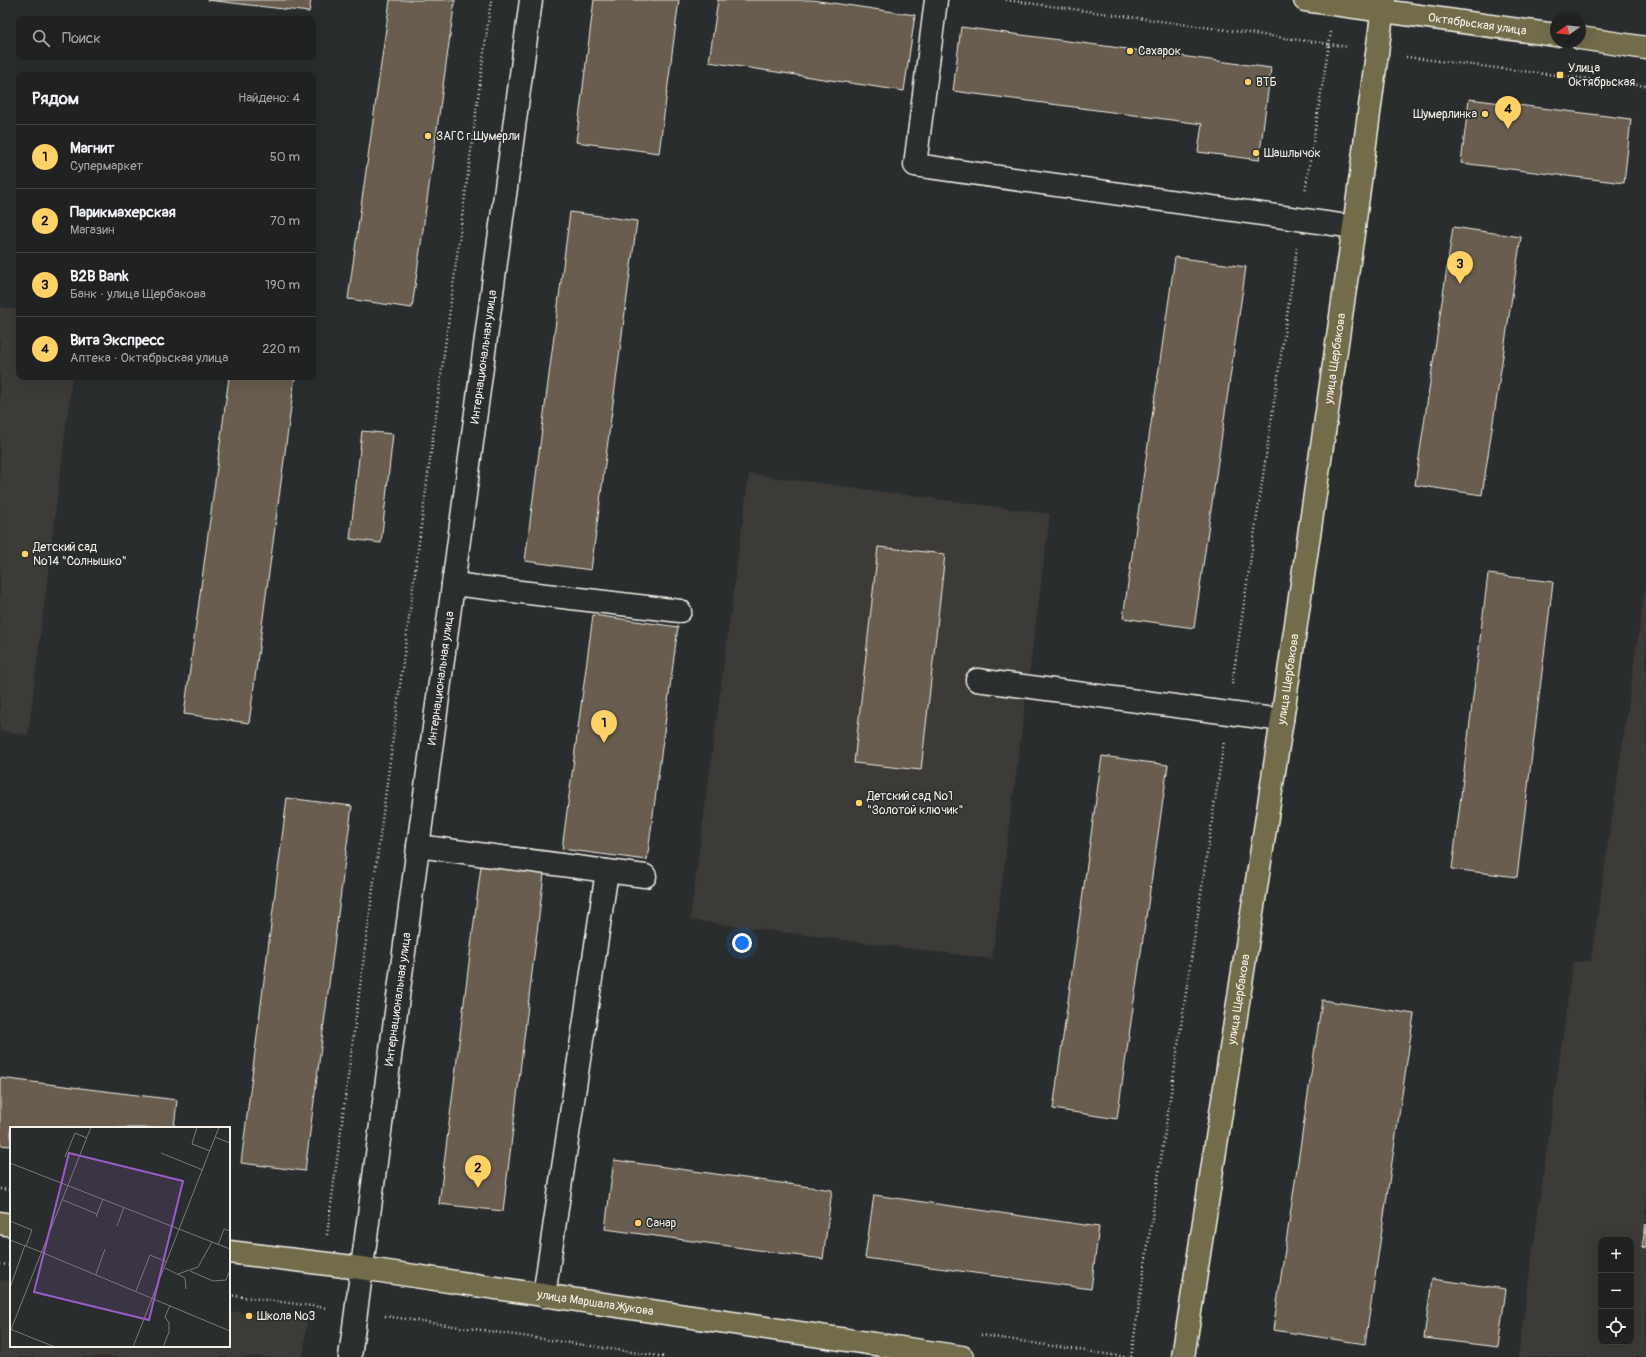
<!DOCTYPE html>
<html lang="ru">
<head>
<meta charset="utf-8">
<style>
	body { margin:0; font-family:Pangolin,sans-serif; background:#2d2f2f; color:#f1f3f6 }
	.controls { position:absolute; right:12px; bottom:12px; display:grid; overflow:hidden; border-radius:8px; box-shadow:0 4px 16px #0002 }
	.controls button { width:36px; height:36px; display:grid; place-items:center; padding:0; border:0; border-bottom:1px solid #3d3f40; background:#202222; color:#f1f3f6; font:20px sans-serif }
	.compass { position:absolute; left:1550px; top:12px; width:36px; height:36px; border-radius:50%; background:#202222; box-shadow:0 4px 16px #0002; rotate:256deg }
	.you { position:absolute; left:742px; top:943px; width:14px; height:14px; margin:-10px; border:3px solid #fff; border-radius:50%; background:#1a73e8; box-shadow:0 0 0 6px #1a73e833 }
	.badge { display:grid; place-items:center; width:26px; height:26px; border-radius:50%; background:#ffd166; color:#111; font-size:13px; font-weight:700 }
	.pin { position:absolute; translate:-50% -33px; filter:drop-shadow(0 1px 2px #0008) }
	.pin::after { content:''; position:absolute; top:21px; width:14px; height:12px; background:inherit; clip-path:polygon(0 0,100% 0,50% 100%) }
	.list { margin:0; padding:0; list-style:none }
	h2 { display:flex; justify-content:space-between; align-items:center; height:52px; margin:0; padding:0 16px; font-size:17px }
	h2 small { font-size:13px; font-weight:400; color:#a2a4a5 }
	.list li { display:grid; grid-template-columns:26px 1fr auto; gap:12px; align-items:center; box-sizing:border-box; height:64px; padding:0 16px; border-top:1px solid #3d3f40 }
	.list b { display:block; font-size:15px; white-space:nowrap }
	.list p { margin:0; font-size:13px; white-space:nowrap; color:#a2a4a5 }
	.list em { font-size:13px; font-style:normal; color:#a2a4a5 }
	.icon { flex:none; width:22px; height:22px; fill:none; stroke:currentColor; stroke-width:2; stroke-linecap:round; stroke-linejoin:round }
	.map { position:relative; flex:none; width:1646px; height:1357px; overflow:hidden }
	.search { position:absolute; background:#202222; box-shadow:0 4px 16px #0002; left:16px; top:16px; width:300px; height:44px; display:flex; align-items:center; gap:10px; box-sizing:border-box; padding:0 14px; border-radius:8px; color:#a2a4a5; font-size:15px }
	.panel { position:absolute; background:#202222; box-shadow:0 4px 16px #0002; left:16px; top:72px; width:300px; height:308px; border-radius:8px }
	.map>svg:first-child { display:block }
	.built { fill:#3d3b38; fill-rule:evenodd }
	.building { fill:#685d4f; stroke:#f4f1e8 }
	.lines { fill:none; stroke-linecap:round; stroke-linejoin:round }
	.minor-casing { stroke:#f4f1e8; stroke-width:25 }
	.major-casing { stroke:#f4f1e8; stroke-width:25 }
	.path { stroke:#f4f1e8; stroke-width:2.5; stroke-dasharray:1 3; stroke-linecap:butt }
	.minor { stroke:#2a2d2e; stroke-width:22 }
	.major { stroke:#726c4b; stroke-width:22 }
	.poi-dot { fill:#ffd166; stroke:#2a2d2e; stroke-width:1.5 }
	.labels { text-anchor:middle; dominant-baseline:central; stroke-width:3; stroke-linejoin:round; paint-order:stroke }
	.street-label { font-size:12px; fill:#f4f1e8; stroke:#2a2d2e }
	.poi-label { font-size:12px; fill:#f4f1e8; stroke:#2a2d2e; text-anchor:start }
	.inset-road { fill:none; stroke:#7b7b78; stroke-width:1 }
	.view { fill:#995dc9; fill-opacity:0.15; stroke:#995dc9; stroke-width:2 }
	.inset-edge { fill:none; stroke:#f4f1e8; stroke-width:2 }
</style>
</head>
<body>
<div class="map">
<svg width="1646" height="1357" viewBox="0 0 1646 1357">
	<rect width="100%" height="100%" fill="#2a2d2e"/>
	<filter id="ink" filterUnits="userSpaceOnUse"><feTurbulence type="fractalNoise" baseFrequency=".025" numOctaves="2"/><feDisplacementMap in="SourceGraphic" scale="8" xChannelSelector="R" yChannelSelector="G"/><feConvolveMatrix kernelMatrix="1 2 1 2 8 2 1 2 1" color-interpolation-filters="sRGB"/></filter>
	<g filter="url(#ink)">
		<!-- built -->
		<g class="built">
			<polygon points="0,307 19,310 19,377 72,377 28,735 0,731"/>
			<polygon points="749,474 1050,514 992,959 690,920"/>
			<path d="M1646,583V1357H1518L1573,962L1591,961ZM1601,1240H1631V1342H1601Z"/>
			<polygon points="0,1280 11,1281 11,1346 229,1346 229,1311 307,1321 303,1357 0,1357"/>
		</g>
		<!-- building -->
		<g class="building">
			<polygon points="207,0 311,0 309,12"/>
			<polygon points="390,0 455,0 412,308 348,299"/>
			<polygon points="594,0 679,0 659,153 576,142"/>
			<polygon points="718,0 812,0 915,15 904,91 709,62"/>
			<polygon points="961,27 1271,68 1259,160 1198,152 1202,124 953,91"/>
			<polygon points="1469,99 1631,119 1624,183 1461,163"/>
			<polygon points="570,212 637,221 591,570 525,561"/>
			<polygon points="1453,227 1521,237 1482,495 1415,485"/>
			<polygon points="1175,257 1246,267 1194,628 1123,618"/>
			<polygon points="229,377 295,377 249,723 184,714"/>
			<polygon points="362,431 393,434 381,543 350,539"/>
			<polygon points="878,547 945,554 921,770 854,763"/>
			<polygon points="1488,574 1553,582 1517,877 1452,869"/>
			<polygon points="593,615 678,627 647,860 562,849"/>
			<polygon points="1102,756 1168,765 1117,1119 1053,1109"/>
			<polygon points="287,798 352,806 305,1171 241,1163"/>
			<polygon points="482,858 545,866 503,1211 439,1204"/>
			<polygon points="1322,1000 1414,1014 1365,1344 1273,1330"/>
			<polygon points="0,1078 177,1100 174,1128 11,1128 11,1146 0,1145"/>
			<polygon points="614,1160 832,1190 823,1259 605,1229"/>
			<polygon points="874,1195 1099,1227 1091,1289 865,1258"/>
			<polygon points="1646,1224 1646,1248 1642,1247"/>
			<polygon points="1432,1279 1506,1289 1498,1347 1424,1338"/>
		</g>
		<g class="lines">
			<!-- minor casing -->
			<g class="minor-casing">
				<g id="minor">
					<polyline points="936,0 915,165 1354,227"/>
					<polyline points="453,584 680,611"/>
					<polyline points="977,680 1282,720"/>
					<polyline points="418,846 645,876"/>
					<polyline points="544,1296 607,871"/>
					<path id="s1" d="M350,1357L531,0"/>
				</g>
			</g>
			<!-- major casing -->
			<g class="major-casing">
				<g id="major">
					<path id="s2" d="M1305,0L1556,35"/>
					<polyline points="1580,38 1646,48"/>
					<polyline points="0,1223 11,1225"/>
					<path id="s3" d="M229,1252L361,1268L962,1357"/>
					<path id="s4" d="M1183,1357L1282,720L1354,227L1384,0"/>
				</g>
			</g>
			<!-- path -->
			<g class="path">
				<polyline points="1006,0 1329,44 1305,192"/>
				<polyline points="1331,32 1329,44 1348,47"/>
				<polyline points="1406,57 1646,86"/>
				<polyline points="1232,684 1297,248"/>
				<polyline points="0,1189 11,1190"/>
				<polyline points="327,1235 491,0"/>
				<polyline points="0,1264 11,1265"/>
				<polyline points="229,1295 327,1308"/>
				<polyline points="385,1316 666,1357"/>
				<polyline points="981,1335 1125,1357"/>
				<polyline points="1131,1357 1224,741"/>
			</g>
			<!-- minor -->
			<use href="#minor" class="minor"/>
			<!-- major -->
			<use href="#major" class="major"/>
		</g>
	</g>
	<!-- markers -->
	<g class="poi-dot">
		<circle cx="1130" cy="51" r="4"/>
		<rect x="1556" y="71" width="8" height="8" rx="2"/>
		<circle cx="1248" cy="82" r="4"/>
		<circle cx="1485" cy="114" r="4"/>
		<circle cx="428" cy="136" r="4"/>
		<circle cx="1256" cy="153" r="4"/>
		<circle cx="25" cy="554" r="4"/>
		<circle cx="859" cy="803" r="4"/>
		<circle cx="638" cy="1223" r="4"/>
		<circle cx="249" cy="1316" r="4"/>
	</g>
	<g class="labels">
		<!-- street labels -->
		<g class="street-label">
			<text stroke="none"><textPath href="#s2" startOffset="174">Октябрьская улица</textPath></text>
			<text stroke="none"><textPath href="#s1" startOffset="1009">Интернациональная улица</textPath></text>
			<text stroke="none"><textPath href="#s4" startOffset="1010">улица Щербакова</textPath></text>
			<text stroke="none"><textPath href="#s1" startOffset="685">Интернациональная улица</textPath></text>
			<text stroke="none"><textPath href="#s4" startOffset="686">улица Щербакова</textPath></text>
			<text stroke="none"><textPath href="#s4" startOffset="362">улица Щербакова</textPath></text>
			<text stroke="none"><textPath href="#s1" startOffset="361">Интернациональная улица</textPath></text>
			<text stroke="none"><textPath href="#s3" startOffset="370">улица Маршала Жукова</textPath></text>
		</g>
		<!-- poi labels -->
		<g class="poi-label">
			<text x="1138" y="51">Сахарок</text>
			<text x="1568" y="68">Улица<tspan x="1568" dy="14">Октябрьская</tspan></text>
			<text x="1256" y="82">ВТБ</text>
			<text x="1477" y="114" text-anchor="end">Шумерлинка</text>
			<text x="436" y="136">ЗАГС г.Шумерли</text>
			<text x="1264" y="153">Шашлычок</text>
			<text x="33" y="547">Детский сад<tspan x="33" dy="14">№14 "Солнышко"</tspan></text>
			<text x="867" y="796">Детский сад №1<tspan x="867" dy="14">"Золотой ключик"</tspan></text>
			<text x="646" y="1223">Санар</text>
			<text x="257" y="1316">Школа №3</text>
		</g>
	</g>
	<!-- overview -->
	<g transform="translate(10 1127)">
		<rect width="220" height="220" fill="#2a2d2e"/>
		<path class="inset-road" d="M187,0L182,17L200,24M205,10L220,16M151,26L193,43M55,30L65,6L77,11M0,36L220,122M53,73L87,87M86,90L93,72M0,94L22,103L16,119M107,99L114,80M0,113L31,125M208,118L214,102L220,104M31,125L220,204M155,141L175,151L176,162M180,144L203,154L216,153L220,143M86,147L95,122M168,147L188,140L202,115M0,161L15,118M126,164L140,128L157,135M0,202L45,220M0,205L81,0M123,220L209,0M153,220L159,205V196L155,190L160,178"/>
		<path class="view" d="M59,26L173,54L139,193L24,165Z"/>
		<rect width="220" height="220" class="inset-edge"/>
	</g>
</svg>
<div class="controls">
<button>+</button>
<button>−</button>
<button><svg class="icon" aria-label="locate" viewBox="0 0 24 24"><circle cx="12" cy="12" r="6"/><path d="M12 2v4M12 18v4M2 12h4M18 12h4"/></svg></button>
</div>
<svg class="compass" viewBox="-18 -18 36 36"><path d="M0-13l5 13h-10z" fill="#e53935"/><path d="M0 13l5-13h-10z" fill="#a2a4a5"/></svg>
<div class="you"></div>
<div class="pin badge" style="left:604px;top:743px">1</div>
<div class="pin badge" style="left:478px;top:1188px">2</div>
<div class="pin badge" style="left:1460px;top:284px">3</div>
<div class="pin badge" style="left:1508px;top:129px">4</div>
<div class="search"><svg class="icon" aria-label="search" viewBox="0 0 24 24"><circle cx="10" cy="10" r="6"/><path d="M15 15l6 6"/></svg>Поиск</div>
<section class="panel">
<h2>Рядом<small>Найдено: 4</small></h2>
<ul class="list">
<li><span class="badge">1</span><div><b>Магнит</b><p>Супермаркет</p></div><em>50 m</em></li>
<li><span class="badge">2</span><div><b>Парикмахерская</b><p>Магазин</p></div><em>70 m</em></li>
<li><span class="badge">3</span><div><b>B2B Bank</b><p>Банк · улица Щербакова</p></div><em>190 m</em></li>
<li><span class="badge">4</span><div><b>Вита Экспресс</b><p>Аптека · Октябрьская улица</p></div><em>220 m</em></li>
</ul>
</section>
</div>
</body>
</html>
